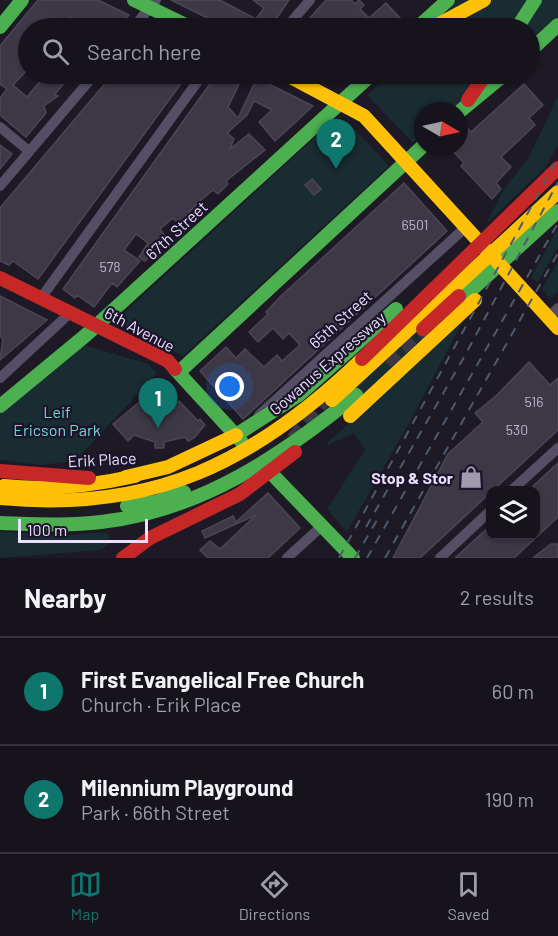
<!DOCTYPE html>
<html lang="en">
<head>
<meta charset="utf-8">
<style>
	body { margin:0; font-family:Barlow,sans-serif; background:#232029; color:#f1f3f6 }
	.controls { position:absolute; right:18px; bottom:18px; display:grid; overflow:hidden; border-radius:12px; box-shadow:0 2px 4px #0004 }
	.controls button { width:54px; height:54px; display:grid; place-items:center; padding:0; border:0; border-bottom:2px solid #35323b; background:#16131c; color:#f1f3f6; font:30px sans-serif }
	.compass { position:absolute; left:414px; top:102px; width:54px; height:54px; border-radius:50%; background:#16131c; box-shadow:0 2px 4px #0004; rotate:99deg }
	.scale { position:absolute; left:18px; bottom:15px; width:130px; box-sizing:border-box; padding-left:6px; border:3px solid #e9e0fc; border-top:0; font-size:16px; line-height:21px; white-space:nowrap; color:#e9e0fc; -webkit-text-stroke:4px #1c142a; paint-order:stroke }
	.you { position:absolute; left:230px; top:387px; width:21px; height:21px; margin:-15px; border:4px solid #fff; border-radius:50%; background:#1a73e8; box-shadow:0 0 0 9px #1a73e833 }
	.badge { display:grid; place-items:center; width:39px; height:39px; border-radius:50%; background:#0f766e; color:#fff; font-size:20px; font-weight:700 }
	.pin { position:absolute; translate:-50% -50px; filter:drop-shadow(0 2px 3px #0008) }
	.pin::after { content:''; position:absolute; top:32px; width:21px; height:18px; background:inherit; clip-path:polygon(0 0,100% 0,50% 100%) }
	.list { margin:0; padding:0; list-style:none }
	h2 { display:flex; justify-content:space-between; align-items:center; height:78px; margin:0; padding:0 24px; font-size:26px }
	h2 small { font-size:20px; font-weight:400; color:#9e9ea3 }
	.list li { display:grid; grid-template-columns:39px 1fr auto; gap:18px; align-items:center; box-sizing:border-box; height:108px; padding:0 24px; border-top:2px solid #35323b }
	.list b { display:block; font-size:22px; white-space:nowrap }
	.list p { margin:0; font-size:20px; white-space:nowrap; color:#9e9ea3 }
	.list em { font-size:20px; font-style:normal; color:#9e9ea3 }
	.icon { flex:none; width:33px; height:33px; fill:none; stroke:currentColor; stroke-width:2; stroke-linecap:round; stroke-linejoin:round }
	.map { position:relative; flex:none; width:558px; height:558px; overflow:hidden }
	.search { position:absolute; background:#16131c; box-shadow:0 2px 4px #0004; left:18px; right:18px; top:18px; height:66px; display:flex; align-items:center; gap:15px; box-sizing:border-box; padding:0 21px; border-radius:33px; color:#9e9ea3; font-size:22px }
	.sheet { height:294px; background:#16131c }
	nav { display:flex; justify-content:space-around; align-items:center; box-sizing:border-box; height:84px; border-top:2px solid #35323b; background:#16131c; font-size:16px; color:#9e9ea3 }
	nav a { display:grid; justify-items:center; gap:3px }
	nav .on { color:#0f766e }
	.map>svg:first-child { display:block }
	.green { fill:#192c31 }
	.building { fill:#3d3846; stroke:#4c4557; stroke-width:1.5 }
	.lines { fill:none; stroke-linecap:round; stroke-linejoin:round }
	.secondary-tunnel { stroke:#3c3745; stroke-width:14; stroke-dasharray:14 7; stroke-linecap:butt }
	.street { stroke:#544f64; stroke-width:10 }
	.fast { stroke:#4caf50; stroke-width:14 }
	.slow { stroke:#ffc107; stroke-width:14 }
	.jam { stroke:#c62828; stroke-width:14 }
	.rail { stroke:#4f5a6d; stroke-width:2; stroke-dasharray:9 8; stroke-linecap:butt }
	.labels { text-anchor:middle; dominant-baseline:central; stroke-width:4.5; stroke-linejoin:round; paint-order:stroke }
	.number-label { font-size:14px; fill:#beb6ce }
	.street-label { font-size:16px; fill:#e9e0fc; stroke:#1c142a }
	.park-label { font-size:16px; fill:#72d6d2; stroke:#1c142a }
	.poi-label { font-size:16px; font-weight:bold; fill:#e9e0fc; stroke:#1c142a; text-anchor:end }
</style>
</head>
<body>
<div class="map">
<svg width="558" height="558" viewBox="0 0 558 558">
	<rect width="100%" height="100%" fill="#1d1925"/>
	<!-- green -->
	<g class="green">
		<polygon points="457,0 558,0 558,16 530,43 530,28 433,28"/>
		<polygon points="390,74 494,74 448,111 423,111 423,134 413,143 367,95"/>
		<polygon points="558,96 558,145 545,168 486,224 504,189 528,159"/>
		<polygon points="336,118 350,124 389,166 183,356 114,322"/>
		<polygon points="558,228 558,247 537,283 531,277"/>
		<polygon points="558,261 558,292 550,299 542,289"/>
		<polygon points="478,292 413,416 347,532 327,509 365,450 354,433 328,445 328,442 354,419 334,379"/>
		<polygon points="84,345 148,364 157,373 75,461 41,465 0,460 0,414"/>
		<polygon points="0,532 70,535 107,532 111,542 101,550 0,558"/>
	</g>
	<!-- building -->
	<g class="building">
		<polygon points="38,0 98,0 129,15 117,28 84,28 70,17 60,28 28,28 28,69 13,85 27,97 46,74 72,74 55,94 58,96 44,106 46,113 26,137 0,115 0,98 7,89 0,84 0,46"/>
		<polygon points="171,0 220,0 256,19 264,8 253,0 289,0 270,28 228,28"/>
		<polygon points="326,0 351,0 355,4 359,0 364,5 360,9 369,18 386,3 401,19 391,28 362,28 357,23 352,28 301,28"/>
		<polygon points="113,74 188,74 38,279 13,261 9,265 0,261 0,208"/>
		<polygon points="217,74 244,74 228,107 238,118 257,78 313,106 275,141 259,122 272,110 254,101 247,115 227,133 234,139 230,149 249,134 265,150 226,181 228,184 218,194 213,190 201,200 189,212 193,216 181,227 173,218 160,229 166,238 145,261 139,257 148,243 136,234 124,250 140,261 117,287 112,283 94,307 77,295 75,298 63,289"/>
		<polygon points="319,74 348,74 338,83"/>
		<polygon points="524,84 543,105 529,118 535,125 501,157 511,167 496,183 501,189 492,199 461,166 464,163 449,147 459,147 459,133 466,127 471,132"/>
		<polygon points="0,145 12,154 0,169"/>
		<polygon points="312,179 321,189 314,195 305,185"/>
		<polygon points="404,183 447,231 243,419 200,371 226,347 236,358 245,349 264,367 277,355 282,361 300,345 289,333 283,339 273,328 258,342 249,332 268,314 266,312 281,296"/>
		<polygon points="0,296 47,320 0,360 3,339 0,336"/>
		<polygon points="529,362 550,385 558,378 558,430 420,558 393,558 448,454 483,422 475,413 497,395"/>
		<polygon points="143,399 153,409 170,410 179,401 198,421 200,419 205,425 194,438 188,441 185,437 164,442 164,448 155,448 155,442 134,435 128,441 113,424"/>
		<polygon points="558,463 558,517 514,558 455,558 490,526 490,536 536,536 536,490 529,490"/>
		<polygon points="268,493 300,528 268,558 208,558 200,550 210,541 220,549 256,515 205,538 202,531 233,516 236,522"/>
		<polygon points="551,544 558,544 558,558 533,558"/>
	</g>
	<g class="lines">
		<!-- secondary-tunnel -->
		<g class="secondary-tunnel">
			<polyline points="386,362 423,329"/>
			<polyline points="293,439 324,400"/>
		</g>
		<!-- street -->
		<g class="street">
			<polyline points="133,28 156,0"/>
			<polyline points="286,28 310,0"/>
			<polyline points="0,127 29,151"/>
			<polyline points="0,186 95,74"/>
			<polyline points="41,298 203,74"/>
			<polyline points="548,318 558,308"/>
			<polyline points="0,378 70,313"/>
			<polyline points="259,415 466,227"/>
			<polyline points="512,490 558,448"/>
			<polyline points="287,558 322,526"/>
			<polyline points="440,558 490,511"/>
		</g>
		<!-- fast -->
		<g class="fast">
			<polyline points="134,0 192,28"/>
			<polyline points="0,27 22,0"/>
			<polyline points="417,28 448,0"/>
			<polyline points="517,28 535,0"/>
			<polyline points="530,51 558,25"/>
			<polyline points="459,112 505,74"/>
			<polyline points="456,304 558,211"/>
			<polyline points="175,369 241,441"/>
			<polyline points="179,372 423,146"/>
			<polyline points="0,406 86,335 372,74"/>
			<polyline points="236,435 300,394 396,309"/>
			<polyline points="270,472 353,558"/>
			<polyline points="127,506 155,502 184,492"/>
			<path d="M0,523C34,524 67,526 101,522C200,511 281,456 356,395"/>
		</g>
		<!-- slow -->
		<g class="slow">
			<polyline points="432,28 484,0"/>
			<polyline points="285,74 364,116 558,328"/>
			<polyline points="332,400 558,192"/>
			<polyline points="350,416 475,300"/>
			<polyline points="126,477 168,467 236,435"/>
			<path d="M4,486C49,491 91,486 135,476"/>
			<path d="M0,498C152,513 254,463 362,359"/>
		</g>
		<!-- jam -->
		<g class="jam">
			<polyline points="468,100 486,74"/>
			<polyline points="0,278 168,361 175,369"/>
			<polyline points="423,329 459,296"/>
			<polyline points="362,359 558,168"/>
			<polyline points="0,471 89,478"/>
			<polyline points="123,558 150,538 240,494 295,452"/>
		</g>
		<!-- rail -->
		<g class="rail">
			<polyline points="366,527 463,359 558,182"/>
			<polyline points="339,558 558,158"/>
			<polyline points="355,558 377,520"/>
			<polyline points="367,558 558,223"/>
			<polyline points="385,558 558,253"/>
		</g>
	</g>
	<!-- icons -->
	<defs>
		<g id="shop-bare" transform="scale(1.8)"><path d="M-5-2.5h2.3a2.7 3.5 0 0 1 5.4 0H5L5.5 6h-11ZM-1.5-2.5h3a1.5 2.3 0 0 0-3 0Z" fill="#a29ab1" stroke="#1c142a" stroke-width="2.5" paint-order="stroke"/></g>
	</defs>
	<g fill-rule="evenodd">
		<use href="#shop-bare" x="471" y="477"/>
	</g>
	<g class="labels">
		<!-- number labels -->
		<g class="number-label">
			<text x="415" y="224">6501</text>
			<text x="110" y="266">578</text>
			<text x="534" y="401">516</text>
			<text x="517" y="429">530</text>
		</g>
		<!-- street labels -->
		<g class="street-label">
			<text transform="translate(176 230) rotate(-43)">67th Street</text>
			<text transform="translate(340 319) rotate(-42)">65th Street</text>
			<text transform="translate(140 329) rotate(28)">6th Avenue</text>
			<text transform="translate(327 363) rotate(-41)">Gowanus Expressway</text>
			<text transform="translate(102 459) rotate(-3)">Erik Place</text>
		</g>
		<!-- park labels -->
		<g class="park-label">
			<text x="57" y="411">Leif<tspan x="57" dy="18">Ericson Park</tspan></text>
		</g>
		<!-- poi labels -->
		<g class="poi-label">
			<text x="453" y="477">Stop &amp; Stor</text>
		</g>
	</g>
</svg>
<div class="controls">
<button><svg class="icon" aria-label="layers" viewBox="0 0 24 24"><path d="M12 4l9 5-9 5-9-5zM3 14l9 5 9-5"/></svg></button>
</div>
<svg class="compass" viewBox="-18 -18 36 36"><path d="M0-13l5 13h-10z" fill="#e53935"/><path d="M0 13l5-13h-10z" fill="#9e9ea3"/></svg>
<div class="scale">100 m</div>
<div class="you"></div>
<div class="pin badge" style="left:158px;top:428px">1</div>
<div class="pin badge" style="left:336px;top:169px">2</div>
<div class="search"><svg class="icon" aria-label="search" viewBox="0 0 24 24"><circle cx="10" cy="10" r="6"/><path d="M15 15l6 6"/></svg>Search here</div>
</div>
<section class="sheet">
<h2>Nearby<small>2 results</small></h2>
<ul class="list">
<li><span class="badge">1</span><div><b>First Evangelical Free Church</b><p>Church · Erik Place</p></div><em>60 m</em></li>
<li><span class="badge">2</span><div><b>Milennium Playground</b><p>Park · 66th Street</p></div><em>190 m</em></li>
</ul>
</section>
<nav>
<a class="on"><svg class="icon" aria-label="map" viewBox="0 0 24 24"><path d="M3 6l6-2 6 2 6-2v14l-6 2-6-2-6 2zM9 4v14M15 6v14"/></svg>Map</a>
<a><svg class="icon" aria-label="directions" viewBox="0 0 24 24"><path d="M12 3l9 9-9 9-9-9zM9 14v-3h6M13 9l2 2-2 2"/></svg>Directions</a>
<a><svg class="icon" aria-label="saved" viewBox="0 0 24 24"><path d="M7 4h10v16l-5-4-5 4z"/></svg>Saved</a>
</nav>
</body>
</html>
